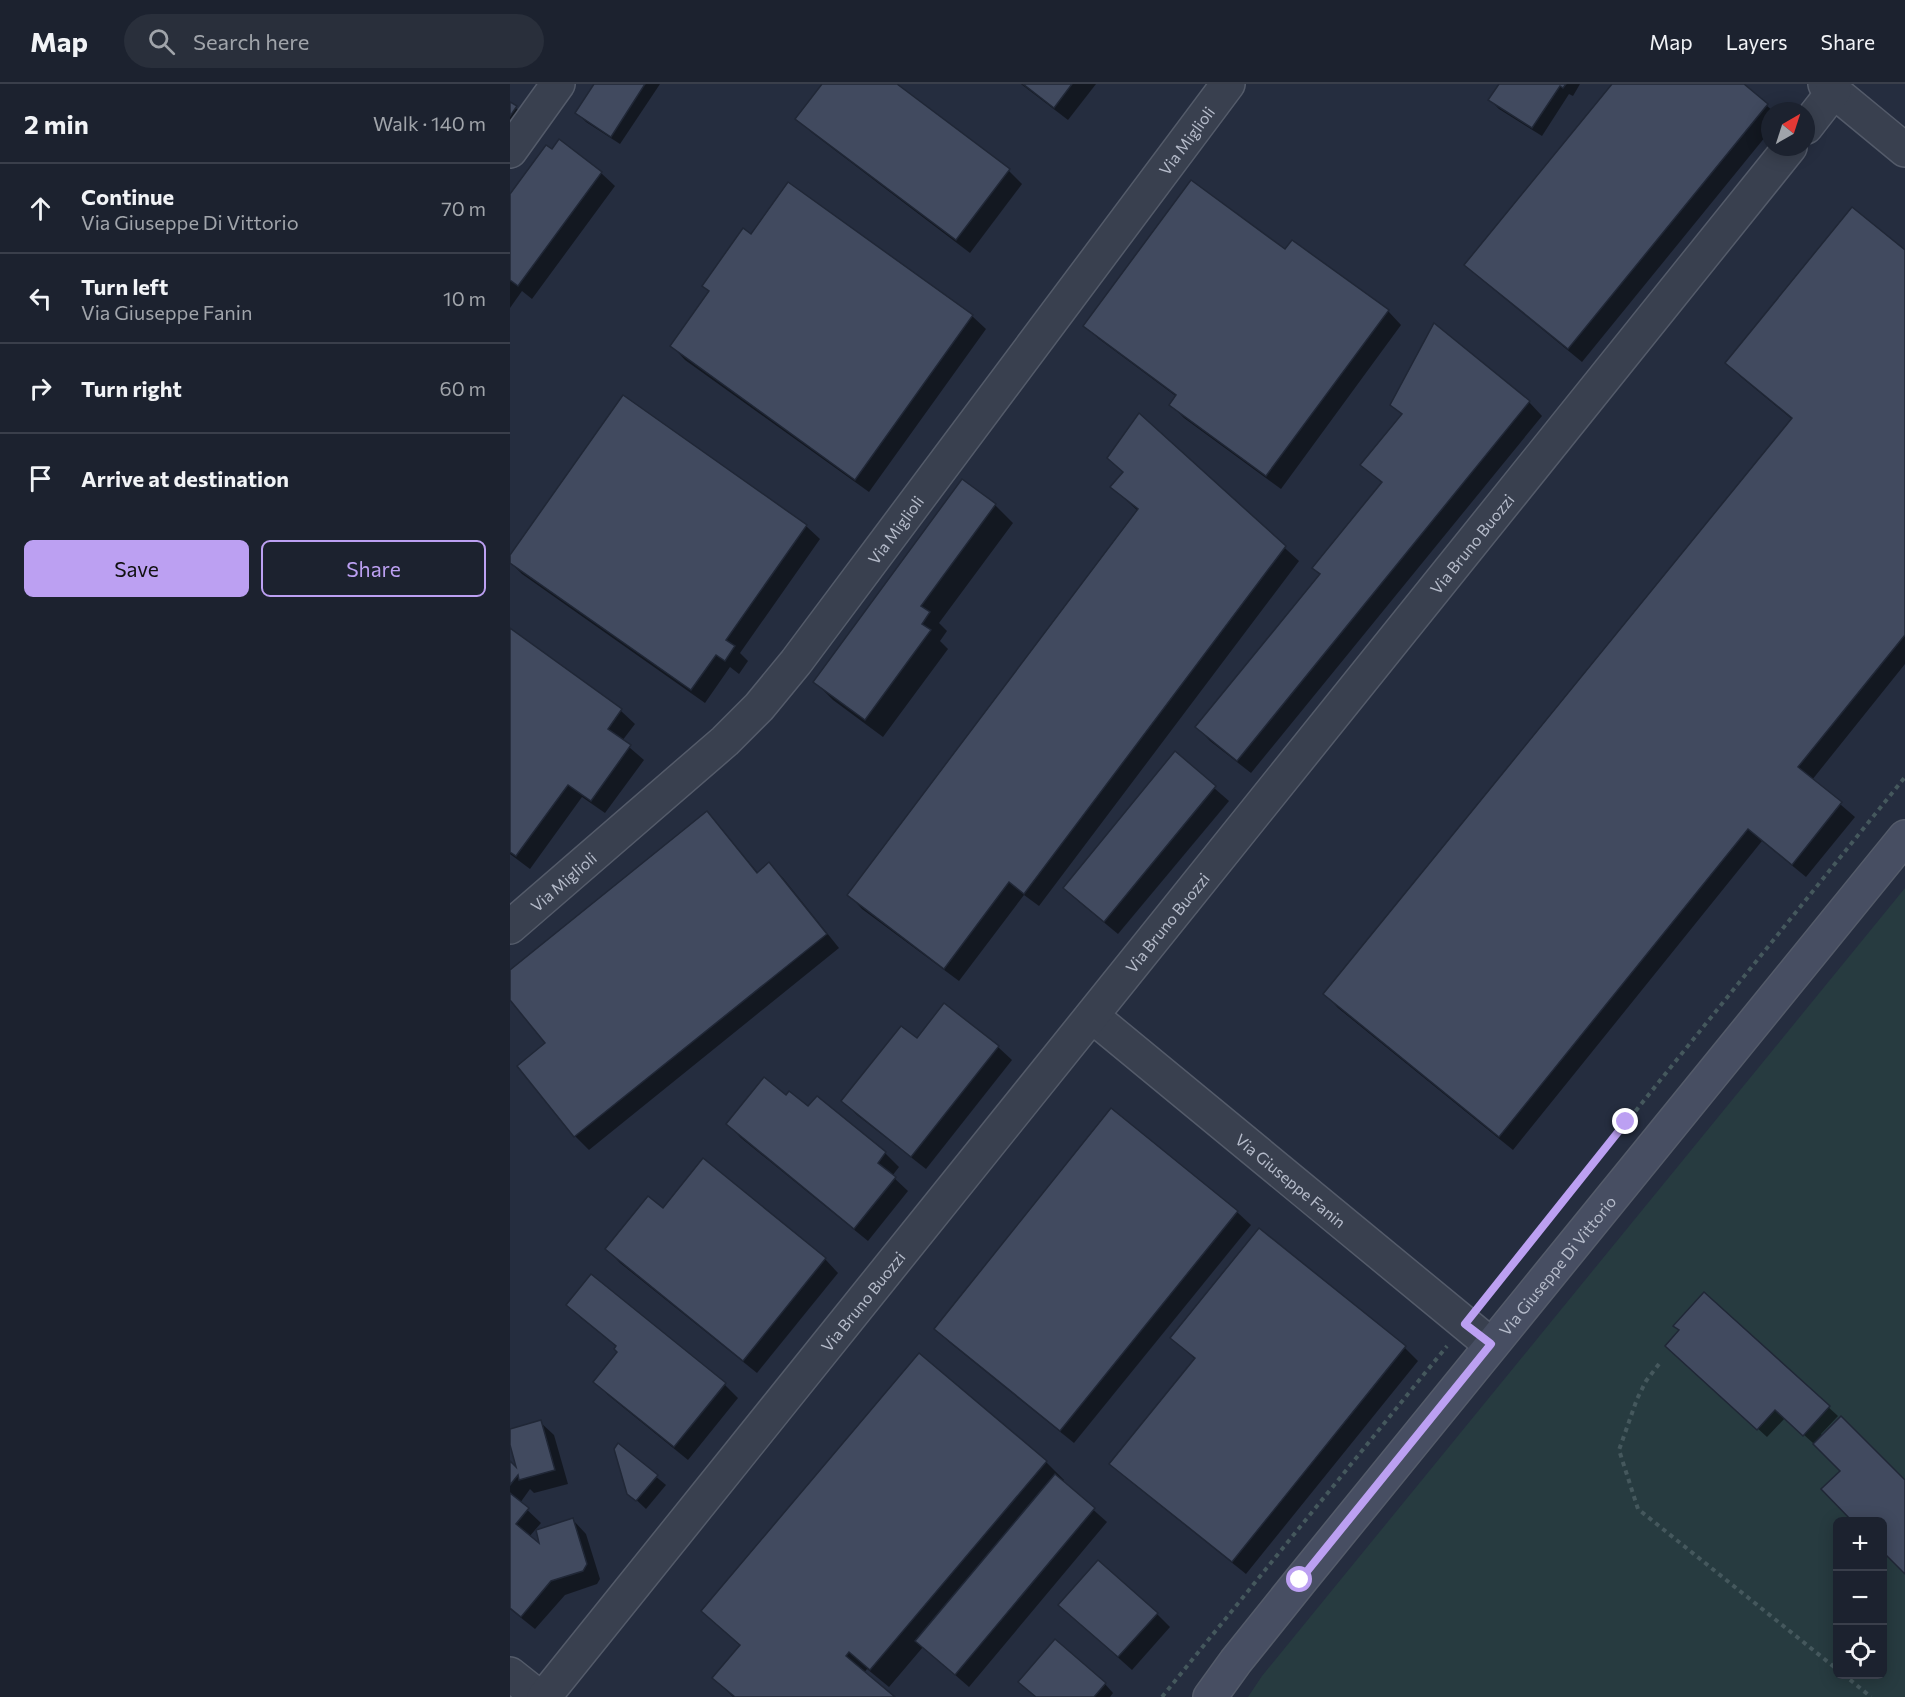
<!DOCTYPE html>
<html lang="en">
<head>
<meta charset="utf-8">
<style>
	body { margin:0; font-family:Commissioner,sans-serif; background:#292f3b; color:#f1f3f6 }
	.controls { position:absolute; right:18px; bottom:18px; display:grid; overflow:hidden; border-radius:9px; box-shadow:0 3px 15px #0003 }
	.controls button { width:54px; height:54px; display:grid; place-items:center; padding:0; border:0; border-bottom:2px solid #3a3f4b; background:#1c222f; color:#f1f3f6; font:30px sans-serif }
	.compass { position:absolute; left:1251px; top:18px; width:54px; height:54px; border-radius:50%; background:#1c222f; box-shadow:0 3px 15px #0003; rotate:39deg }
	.stop { position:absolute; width:18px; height:18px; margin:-14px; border:4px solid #bca0f2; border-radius:50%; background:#fff }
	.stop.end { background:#bca0f2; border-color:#fff; box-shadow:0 2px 6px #0008 }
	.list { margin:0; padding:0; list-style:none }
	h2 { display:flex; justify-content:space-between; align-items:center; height:78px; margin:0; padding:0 24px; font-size:26px }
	h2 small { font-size:20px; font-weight:400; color:#a0a4aa }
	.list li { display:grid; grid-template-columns:39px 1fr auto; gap:18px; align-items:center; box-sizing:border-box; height:90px; padding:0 24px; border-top:2px solid #3a3f4b }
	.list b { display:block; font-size:22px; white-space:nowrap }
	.list p { margin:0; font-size:20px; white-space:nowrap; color:#a0a4aa }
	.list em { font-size:20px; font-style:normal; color:#a0a4aa }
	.actions { display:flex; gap:12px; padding:18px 24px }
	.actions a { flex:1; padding:14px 0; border:2px solid #bca0f2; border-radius:9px; text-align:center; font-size:21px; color:#bca0f2 }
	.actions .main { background:#bca0f2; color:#111 }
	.icon { flex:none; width:33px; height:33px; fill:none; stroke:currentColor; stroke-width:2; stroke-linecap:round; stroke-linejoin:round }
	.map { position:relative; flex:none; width:1395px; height:1613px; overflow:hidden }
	header { display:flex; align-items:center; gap:36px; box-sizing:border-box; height:84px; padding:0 30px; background:#1c222f; border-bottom:2px solid #3a3f4b }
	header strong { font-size:28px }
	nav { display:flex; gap:33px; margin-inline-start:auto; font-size:21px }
	.search { width:420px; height:54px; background:#292f3b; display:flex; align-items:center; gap:15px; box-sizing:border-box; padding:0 21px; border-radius:33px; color:#a0a4aa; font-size:22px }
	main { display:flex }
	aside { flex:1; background:#1c222f }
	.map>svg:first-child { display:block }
	.green { fill:#273b40; fill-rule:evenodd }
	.shadow { fill:#0007 }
	.building { fill:#414a5f; stroke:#202736; stroke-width:1.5 }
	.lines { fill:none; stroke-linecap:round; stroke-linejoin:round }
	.minor-casing { stroke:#545b6a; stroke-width:36 }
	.secondary-casing { stroke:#545b6a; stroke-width:36 }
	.path { stroke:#45585d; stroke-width:4; stroke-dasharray:4.5 4.5; stroke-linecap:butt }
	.minor { stroke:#39404f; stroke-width:33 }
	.secondary { stroke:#474e62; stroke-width:33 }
	.route { stroke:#bca0f2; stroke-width:8 }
	.labels { text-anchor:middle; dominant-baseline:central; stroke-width:6; stroke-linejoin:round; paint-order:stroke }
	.street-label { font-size:16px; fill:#b5bbca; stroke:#1e2534 }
</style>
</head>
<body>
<header>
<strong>Map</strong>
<div class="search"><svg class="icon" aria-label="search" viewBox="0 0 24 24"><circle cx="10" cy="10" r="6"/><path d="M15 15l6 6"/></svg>Search here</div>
<nav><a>Map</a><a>Layers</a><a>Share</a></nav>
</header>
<main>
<aside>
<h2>2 min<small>Walk · 140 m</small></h2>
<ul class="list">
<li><svg class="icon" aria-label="ahead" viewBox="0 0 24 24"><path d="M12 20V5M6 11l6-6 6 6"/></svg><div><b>Continue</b><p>Via Giuseppe Di Vittorio</p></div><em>70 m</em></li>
<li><svg class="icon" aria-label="left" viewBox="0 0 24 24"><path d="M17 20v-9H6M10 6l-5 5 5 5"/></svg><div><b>Turn left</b><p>Via Giuseppe Fanin</p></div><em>10 m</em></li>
<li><svg class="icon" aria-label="right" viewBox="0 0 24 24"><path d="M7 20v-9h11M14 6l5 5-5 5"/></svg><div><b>Turn right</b></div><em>60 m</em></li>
<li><svg class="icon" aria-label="arrive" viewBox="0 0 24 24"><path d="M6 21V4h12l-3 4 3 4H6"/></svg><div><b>Arrive at destination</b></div></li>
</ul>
<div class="actions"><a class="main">Save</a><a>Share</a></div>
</aside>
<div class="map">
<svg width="1395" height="1613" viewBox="0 0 1395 1613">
	<rect width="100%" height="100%" fill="#252d3f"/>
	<!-- green -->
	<path class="green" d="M1395,804V1613H738L752,1592ZM1328,1438H1372V1590H1328Z"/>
	<!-- shadow -->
	<g class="shadow">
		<polygon points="86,0 150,0 110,60 76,38 67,29"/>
		<polygon points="314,0 385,0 499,87 512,100 460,169 301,48 287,34"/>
		<polygon points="511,0 586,0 558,36"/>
		<polygon points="991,0 1070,0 1063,12 1059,10 1032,52 989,25 980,16"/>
		<polygon points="1104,0 1231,0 1263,27 1260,27 1260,47 1072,278 970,194 956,181"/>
		<polygon points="0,19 15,32 0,48"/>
		<polygon points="91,89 105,102 22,215 12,207 0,224 0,113"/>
		<polygon points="241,152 462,232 476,245 359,408 175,276 162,262 200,208 194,202"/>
		<polygon points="1395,168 1395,580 1302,696 1345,733 1296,793 1252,757 1003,1066 828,924 815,910 1283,336 1231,293 1217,279"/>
		<polygon points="878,227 891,241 771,405 674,334 661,321 667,313 589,255 575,242"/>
		<polygon points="1019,318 1032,332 741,689 700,657 687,643 811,491 872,399 852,380 893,331 882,320"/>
		<polygon points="629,331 789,477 529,822 514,811 449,897 352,825 339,811 628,427 602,403 614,389 599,374"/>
		<polygon points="485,421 503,439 429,539 437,547 430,557 438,565 373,653 323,616 305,598"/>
		<polygon points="296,442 310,455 230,569 238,577 229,590 220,583 195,619 12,490 0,478 0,474"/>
		<polygon points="0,546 111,627 125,640 112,657 134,676 95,729 72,713 20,785 0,770"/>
		<polygon points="665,670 719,717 608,850 568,817 555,803"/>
		<polygon points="197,729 210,743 248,789 259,780 273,794 329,864 79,1066 65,1052 9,982 37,959 0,913 0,888"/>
		<polygon points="407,956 488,963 502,976 416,1085 347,1031 333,1017"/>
		<polygon points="276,1013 299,1024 307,1014 375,1069 389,1083 382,1092 398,1107 358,1157 231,1054 218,1040"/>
		<polygon points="153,1126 315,1175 328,1189 247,1289 110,1179 97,1165"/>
		<polygon points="727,1128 741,1141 564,1359 439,1258 426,1245"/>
		<polygon points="81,1192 215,1301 228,1314 178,1376 98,1311 85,1298 109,1268 107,1263 71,1234 58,1221"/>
		<polygon points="1195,1210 1328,1332 1311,1350 1313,1352 1395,1398 1395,1488 1372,1438 1332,1387 1303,1359 1275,1334 1257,1353 1166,1270 1171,1247"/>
		<polygon points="662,1254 895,1264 908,1277 736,1490 615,1393 601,1380 685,1275"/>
		<polygon points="30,1338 44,1351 58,1400 24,1409 20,1405 10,1419 31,1439 19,1453 31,1463 63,1436 76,1450 90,1495 87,1500 55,1511 25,1545 0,1525 0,1379 10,1388 0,1356 0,1347"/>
		<polygon points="108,1361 156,1401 136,1425 119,1409"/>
		<polygon points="536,1378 554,1396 552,1398 597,1438 459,1603 413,1563 379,1603 357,1585 354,1589 382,1613 223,1613 204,1594 231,1562 193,1527"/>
		<polygon points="647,1530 660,1543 622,1586 564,1534"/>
		<polygon points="595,1600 603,1609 600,1613 526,1613"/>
	</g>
	<!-- building -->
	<g class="building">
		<polygon points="84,0 135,0 101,53 65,29"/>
		<polygon points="312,0 387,0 500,85 446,156 285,35"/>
		<polygon points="513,0 562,0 544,24"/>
		<polygon points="989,0 1056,0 1053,4 1050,2 1022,44 978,16"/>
		<polygon points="1102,0 1234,0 1258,20 1058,265 954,181"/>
		<polygon points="0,18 7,22 0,32"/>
		<polygon points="49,55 92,88 8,202 0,196 0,110 36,61 42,65"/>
		<polygon points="681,96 775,165 782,156 879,226 756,392 659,321 666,311 573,242"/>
		<polygon points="278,98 463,231 345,396 160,262 199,207 192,202 233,144 241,150"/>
		<polygon points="1342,123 1395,166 1395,551 1288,683 1332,718 1282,781 1238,745 989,1053 813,910 1282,334 1215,279"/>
		<polygon points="924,239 1020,317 727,677 685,643 810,490 802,484 872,398 850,381 892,330 880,321"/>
		<polygon points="113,311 297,441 216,556 225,562 215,577 206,571 181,606 0,479 0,471"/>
		<polygon points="629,329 776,462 514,810 499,798 434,885 337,811 628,425 600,403 613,388 597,374"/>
		<polygon points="452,395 486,420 411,522 420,528 412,540 421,546 355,636 303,598"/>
		<polygon points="0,544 112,625 98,645 121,661 81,717 58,701 6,772 0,768"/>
		<polygon points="665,667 706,702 594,838 553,804"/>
		<polygon points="197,727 247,789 259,778 317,850 64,1053 7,982 35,959 0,916 0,886"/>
		<polygon points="434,919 489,962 401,1073 331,1017 391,942 407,954"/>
		<polygon points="254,993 276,1011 279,1007 298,1022 307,1012 376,1068 368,1079 386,1093 344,1145 216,1040"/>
		<polygon points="601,1024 728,1127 550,1347 424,1245"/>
		<polygon points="193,1074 316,1174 233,1277 95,1165 138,1112 153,1124"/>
		<polygon points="749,1144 896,1262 722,1478 599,1380 685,1274 660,1254"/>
		<polygon points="81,1190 216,1299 164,1363 83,1298 107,1268 104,1265 106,1262 56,1221"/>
		<polygon points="1194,1208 1320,1322 1293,1352 1265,1326 1247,1346 1155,1262 1169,1246 1163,1242"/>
		<polygon points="409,1269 537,1377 360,1586 339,1568 336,1572 385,1613 225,1613 202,1594 230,1561 191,1527"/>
		<polygon points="1331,1332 1395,1396 1395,1490 1372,1467 1372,1438 1343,1438 1311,1405 1330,1387 1303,1360"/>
		<polygon points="31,1336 45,1386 9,1396 8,1391 0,1401 0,1377 6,1383 0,1361 0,1345"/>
		<polygon points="108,1359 148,1391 126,1417 117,1410 104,1365"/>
		<polygon points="545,1390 585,1424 445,1591 405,1557"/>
		<polygon points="0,1409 19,1424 6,1440 29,1459 26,1446 63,1434 77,1480 73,1487 41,1497 11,1533 0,1524"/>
		<polygon points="588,1476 648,1529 608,1573 548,1521"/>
		<polygon points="545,1555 596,1599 584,1613 526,1613 508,1598"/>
	</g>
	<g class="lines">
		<!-- minor casing -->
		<g class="minor-casing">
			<g id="minor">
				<polyline points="1315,0 1395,66"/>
				<polyline points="1296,43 1324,7"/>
				<polyline points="0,67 48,0"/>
				<path id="s1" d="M0,843L215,657L249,623L286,578L718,0"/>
				<path id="s2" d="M582,932L981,1261"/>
				<polyline points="0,1590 29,1613"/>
				<path id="s3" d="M34,1613L1280,63"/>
			</g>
		</g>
		<!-- secondary casing -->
		<g class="secondary-casing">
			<g id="secondary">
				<path id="s4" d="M700,1613L726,1577L791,1496L1395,753"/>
			</g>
		</g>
		<!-- path -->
		<g class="path">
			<polyline points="973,1216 1395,693"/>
			<polyline points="1149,1280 1136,1297 1127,1315 1109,1366 1128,1425 1328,1586"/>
			<polyline points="1333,1590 1361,1613"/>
			<polyline points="652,1613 937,1262"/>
		</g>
		<!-- minor -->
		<use href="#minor" class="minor"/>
		<!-- secondary -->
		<use href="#secondary" class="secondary"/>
	</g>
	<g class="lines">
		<!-- route -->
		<polyline class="route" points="790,1496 981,1260 955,1240 1116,1038"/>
	</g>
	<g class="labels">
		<!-- street labels -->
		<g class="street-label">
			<text stroke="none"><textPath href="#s1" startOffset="1042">Via Miglioli</textPath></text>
			<text stroke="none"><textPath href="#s1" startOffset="556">Via Miglioli</textPath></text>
			<text stroke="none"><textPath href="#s3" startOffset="1480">Via Bruno Buozzi</textPath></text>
			<text stroke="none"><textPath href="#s1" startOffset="70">Via Miglioli</textPath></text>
			<text stroke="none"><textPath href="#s3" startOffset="994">Via Bruno Buozzi</textPath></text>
			<text stroke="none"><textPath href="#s2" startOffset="258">Via Giuseppe Fanin</textPath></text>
			<text stroke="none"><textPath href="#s4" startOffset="554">Via Giuseppe Di Vittorio</textPath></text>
			<text stroke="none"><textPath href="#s3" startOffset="508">Via Bruno Buozzi</textPath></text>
		</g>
	</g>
</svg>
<div class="controls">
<button>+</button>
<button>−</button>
<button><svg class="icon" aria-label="locate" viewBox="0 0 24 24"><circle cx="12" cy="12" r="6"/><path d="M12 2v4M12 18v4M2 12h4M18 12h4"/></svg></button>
</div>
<svg class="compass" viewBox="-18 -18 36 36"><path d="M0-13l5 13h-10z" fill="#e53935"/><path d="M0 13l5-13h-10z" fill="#a0a4aa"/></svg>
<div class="stop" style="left:790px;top:1496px"></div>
<div class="stop end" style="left:1116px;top:1038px"></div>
</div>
</main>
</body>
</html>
